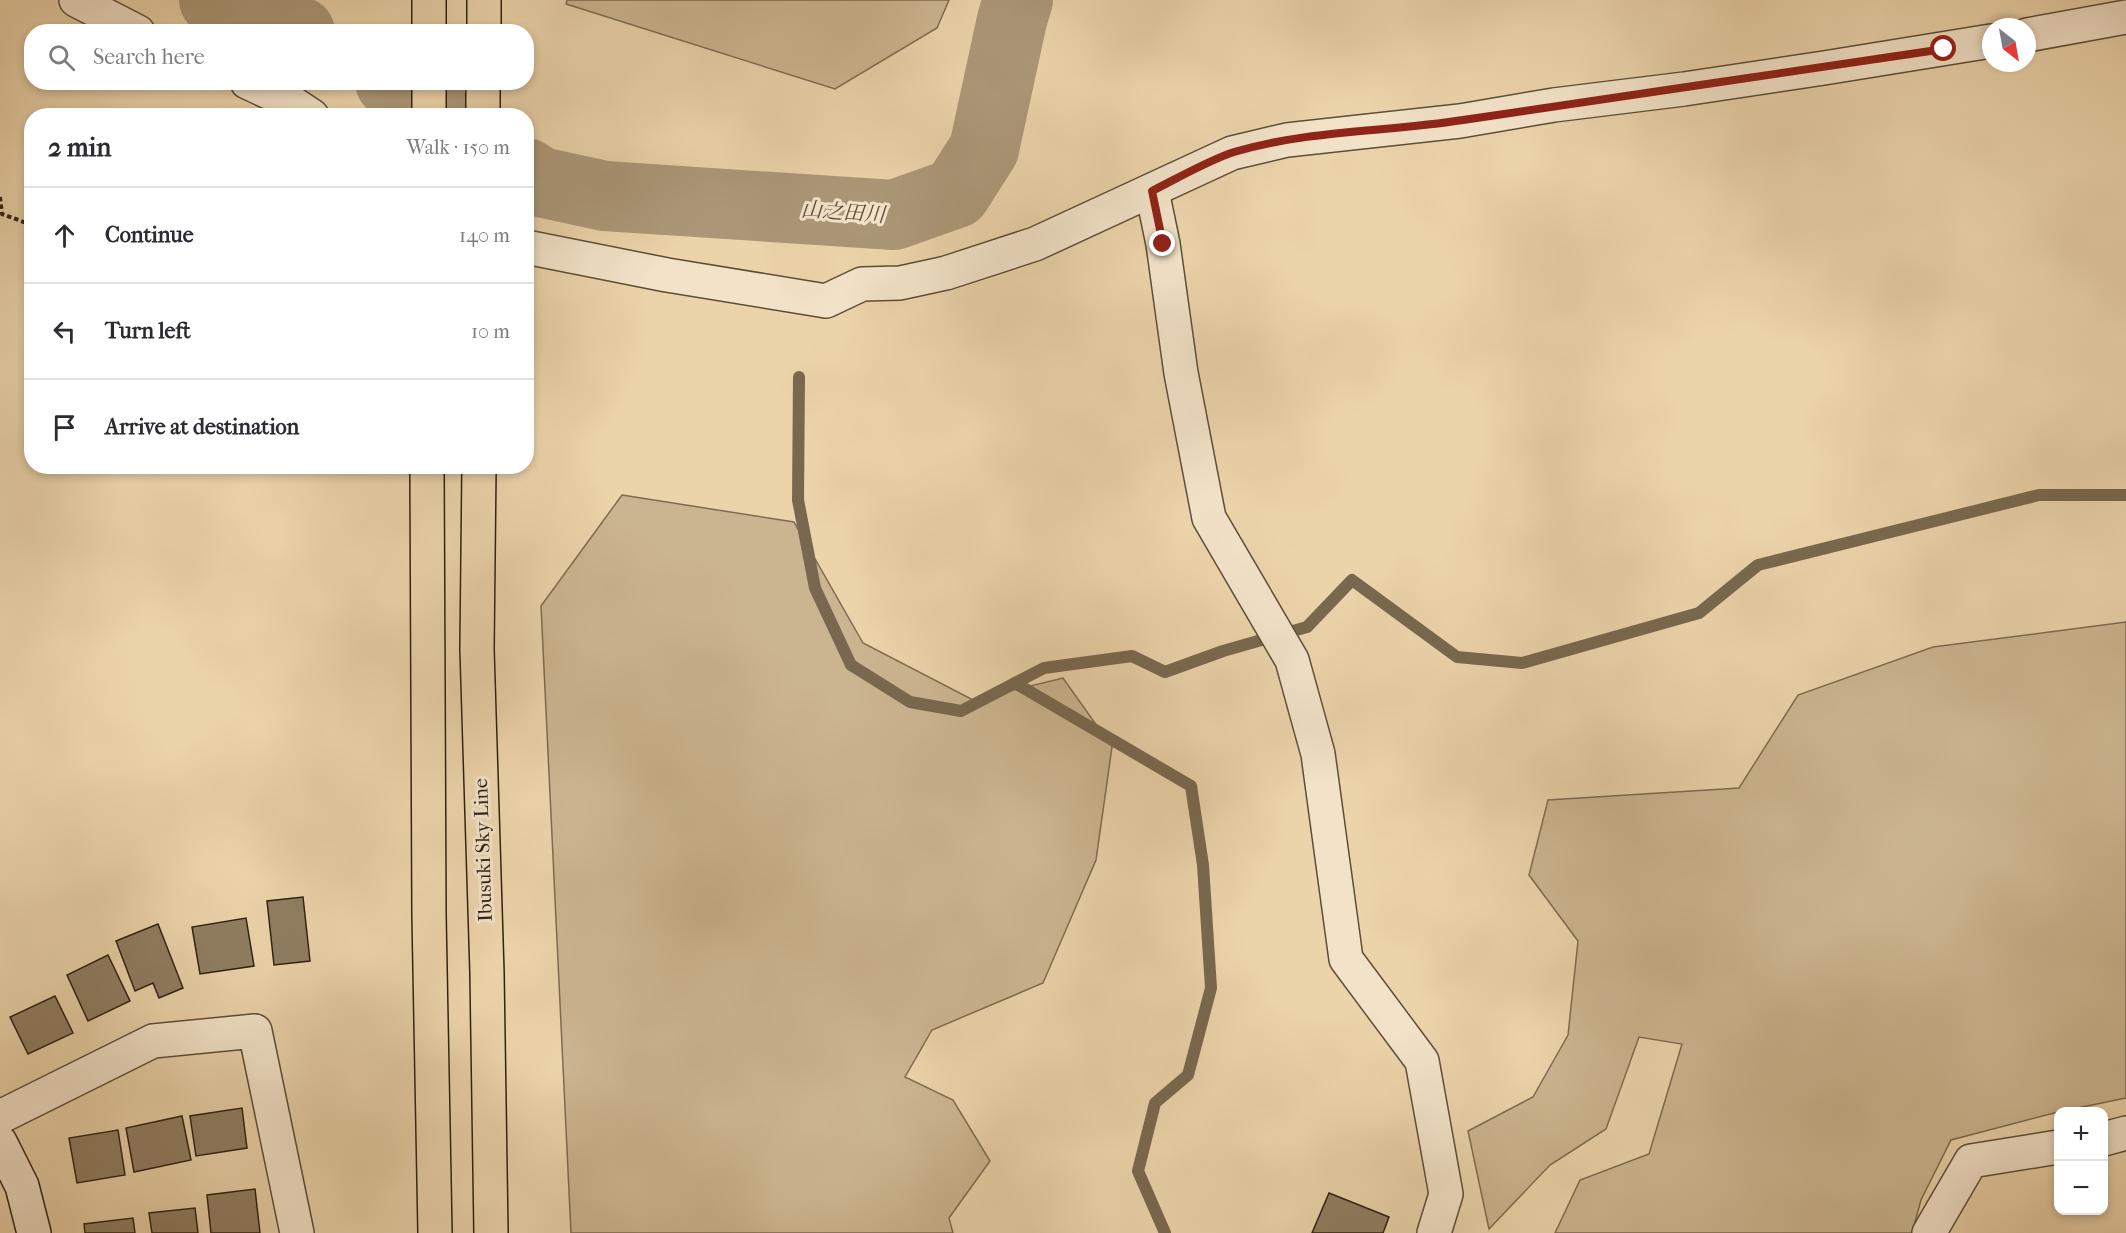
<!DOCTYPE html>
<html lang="en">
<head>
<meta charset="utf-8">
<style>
	body { margin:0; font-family:"IM FELL French Canon","Noto Serif JP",serif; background:#f7f7f7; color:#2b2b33 }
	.controls { position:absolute; right:18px; bottom:18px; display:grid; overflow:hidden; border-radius:12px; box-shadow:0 3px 9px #0003 }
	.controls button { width:54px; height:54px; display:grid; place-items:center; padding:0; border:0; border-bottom:2px solid #e1e1e2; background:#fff; color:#2b2b33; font:30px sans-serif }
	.compass { position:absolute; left:1982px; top:18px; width:54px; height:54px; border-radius:50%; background:#fff; box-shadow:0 3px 9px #0003; rotate:149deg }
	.stop { position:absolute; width:18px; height:18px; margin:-14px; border:4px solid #8f2418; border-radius:50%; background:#fff }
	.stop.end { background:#8f2418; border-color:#fff; box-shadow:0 2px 6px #0008 }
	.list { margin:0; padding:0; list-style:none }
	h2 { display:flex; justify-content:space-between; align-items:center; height:78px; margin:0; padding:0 24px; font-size:26px }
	h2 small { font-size:20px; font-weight:400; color:#7c7c81 }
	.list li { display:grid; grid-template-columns:39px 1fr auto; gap:18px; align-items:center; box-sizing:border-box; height:96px; padding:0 24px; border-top:2px solid #e1e1e2 }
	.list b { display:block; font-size:22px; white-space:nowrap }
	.list em { font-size:20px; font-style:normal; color:#7c7c81 }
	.icon { flex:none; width:33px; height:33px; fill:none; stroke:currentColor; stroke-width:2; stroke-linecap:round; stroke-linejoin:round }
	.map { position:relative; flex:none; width:2126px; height:1233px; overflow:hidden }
	.search { position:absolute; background:#fff; box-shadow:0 3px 9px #0003; left:24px; top:24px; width:510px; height:66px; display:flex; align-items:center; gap:15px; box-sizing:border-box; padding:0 21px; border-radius:24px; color:#7c7c81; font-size:22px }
	.panel { position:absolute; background:#fff; box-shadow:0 3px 9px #0003; left:24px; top:108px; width:510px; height:366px; border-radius:24px }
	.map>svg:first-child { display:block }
	.green { fill:#cbb590; stroke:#7c6c52; stroke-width:1.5 }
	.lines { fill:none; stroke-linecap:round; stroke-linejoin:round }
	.stream { stroke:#79684f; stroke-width:12 }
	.river { stroke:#ab9777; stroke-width:70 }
	.building { fill:#907e62; stroke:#2e2213; stroke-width:1.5 }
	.street-casing { stroke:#5d4e39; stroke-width:36 }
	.secondary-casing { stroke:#2e2213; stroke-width:36 }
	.primary-casing { stroke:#2e2213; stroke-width:36 }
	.path { stroke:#2e2213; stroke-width:4; stroke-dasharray:4.5 3; stroke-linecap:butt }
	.street { stroke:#f2e2c8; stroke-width:33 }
	.secondary { stroke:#f2e2c8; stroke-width:33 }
	.primary { stroke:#ebd3aa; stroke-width:33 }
	.route { stroke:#8f2418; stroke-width:8 }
	.labels { text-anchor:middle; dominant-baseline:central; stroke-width:6; stroke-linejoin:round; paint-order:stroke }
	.street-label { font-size:20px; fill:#2e2213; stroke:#f2e2c8 }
	.water-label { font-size:21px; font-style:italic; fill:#5a4b36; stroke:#f2e2c8 }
</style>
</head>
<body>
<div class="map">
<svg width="2126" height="1233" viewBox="0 0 2126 1233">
	<rect width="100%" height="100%" fill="#ebd3aa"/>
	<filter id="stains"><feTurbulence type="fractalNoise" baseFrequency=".00333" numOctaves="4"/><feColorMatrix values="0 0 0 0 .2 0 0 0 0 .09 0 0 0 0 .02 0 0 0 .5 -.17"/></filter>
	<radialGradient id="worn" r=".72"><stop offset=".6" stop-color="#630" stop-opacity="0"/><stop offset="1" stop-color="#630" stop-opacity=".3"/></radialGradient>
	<!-- green -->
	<g class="green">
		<polygon points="567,0 949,0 937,28 835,89 566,4"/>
		<polygon points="622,495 794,522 863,643 973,700 1063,678 1112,747 1096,860 1043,983 932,1030 905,1077 953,1100 990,1161 949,1218 953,1233 571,1233 541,606"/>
		<polygon points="2126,622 2126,1098 2058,1112 1951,1140 1921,1200 1912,1233 1555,1233 1580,1180 1649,1154 1682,1044 1639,1037 1606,1129 1550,1165 1489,1229 1468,1131 1533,1097 1568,1035 1578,941 1529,875 1548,800 1739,788 1798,695 1933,647"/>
	</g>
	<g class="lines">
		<!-- stream -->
		<g class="stream">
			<polyline points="799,377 798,500 815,588 851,665 910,702 961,711 1044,668 1132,656 1165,672 1223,651 1307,627 1352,580 1457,657 1522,663 1699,613 1758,565 2039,495 2126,495"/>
			<polyline points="1015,683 1191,786 1203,865 1211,988 1188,1075 1155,1103 1138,1171 1165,1233"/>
		</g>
		<!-- river -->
		<g class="river">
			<polyline points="214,0 300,32"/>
			<polyline points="390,82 440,116"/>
			<polyline points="526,173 540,182 605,196 894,215 956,193 984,149 1012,20 1018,0"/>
		</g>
	</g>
	<!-- building -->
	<g class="building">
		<polygon points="303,897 310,961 274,965 267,901"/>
		<polygon points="246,918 254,966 200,974 192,927"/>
		<polygon points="158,924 183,988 159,998 153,983 135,991 116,941"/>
		<polygon points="108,955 130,1001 88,1021 67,975"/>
		<polygon points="55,996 73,1033 28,1054 10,1017"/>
		<polygon points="242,1108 247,1148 196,1156 190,1116"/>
		<polygon points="182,1116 191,1160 134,1172 126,1128"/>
		<polygon points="118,1130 125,1175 77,1183 69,1138"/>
		<polygon points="255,1189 260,1233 211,1233 207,1195"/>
		<polygon points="1329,1193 1389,1217 1383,1233 1312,1233"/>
		<polygon points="195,1208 198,1233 152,1233 149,1213"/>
		<polygon points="133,1218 135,1233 85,1233 84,1224"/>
	</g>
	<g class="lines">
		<!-- street casing -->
		<g class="street-casing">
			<g id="street">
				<polyline points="76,0 138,32"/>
				<polyline points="2027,35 2126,17"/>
				<polyline points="247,82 294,104 312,116"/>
				<polyline points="1152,191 1163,244 1181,373 1209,518 1292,660 1318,754 1346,959 1422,1061 1446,1194 1434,1233"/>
				<polyline points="526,247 667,275 826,301 862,284 900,283 946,273 1035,244 1232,153 1287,140 1460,121 1554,105 1684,89 1824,68 1991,41"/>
				<polyline points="0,1117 153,1041 255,1031 297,1233"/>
				<polyline points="2104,1139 2126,1133"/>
				<polyline points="1929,1233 1971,1161 2058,1147"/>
			</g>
		</g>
		<!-- secondary casing -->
		<g class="secondary-casing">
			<polyline id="secondary" points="0,1142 22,1186 34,1233"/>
		</g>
		<!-- primary casing -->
		<g class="primary-casing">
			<g id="primary">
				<polyline points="429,32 429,0"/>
				<polyline points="484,32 484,0"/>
				<polyline points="429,116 429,82"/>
				<polyline points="483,116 483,82"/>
				<polyline points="427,466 429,915 435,1233"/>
				<polyline points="479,466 477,649 487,973 491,1233"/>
			</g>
		</g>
		<!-- path -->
		<polyline class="path" points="0,197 2,214 32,225"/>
		<!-- street -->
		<use href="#street" class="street"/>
		<!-- secondary -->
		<use href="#secondary" class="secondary"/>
		<!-- primary -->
		<use href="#primary" class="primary"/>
	</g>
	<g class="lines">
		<!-- route -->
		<path class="route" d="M1163,244L1152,191C1176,179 1209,160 1234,152C1308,130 1387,132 1463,120C1623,95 1784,74 1944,49"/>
	</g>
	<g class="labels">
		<!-- street labels -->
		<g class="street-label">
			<text transform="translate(483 850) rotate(-92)">Ibusuki Sky Line</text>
		</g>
		<!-- water labels -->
		<g class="water-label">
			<text transform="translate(843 212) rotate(4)">山之田川</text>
		</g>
	</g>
	<rect width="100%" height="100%" filter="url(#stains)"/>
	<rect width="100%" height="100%" fill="url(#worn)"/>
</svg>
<div class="controls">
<button>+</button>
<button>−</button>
</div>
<svg class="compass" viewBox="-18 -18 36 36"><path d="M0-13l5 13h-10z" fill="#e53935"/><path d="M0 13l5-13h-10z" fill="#7c7c81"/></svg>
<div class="stop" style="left:1944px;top:49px"></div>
<div class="stop end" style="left:1163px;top:244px"></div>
<div class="search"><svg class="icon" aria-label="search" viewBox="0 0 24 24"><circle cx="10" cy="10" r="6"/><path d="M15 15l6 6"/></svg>Search here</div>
<section class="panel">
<h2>2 min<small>Walk · 150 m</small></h2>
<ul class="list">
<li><svg class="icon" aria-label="ahead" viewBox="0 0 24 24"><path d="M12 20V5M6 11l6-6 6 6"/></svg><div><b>Continue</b></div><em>140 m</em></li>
<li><svg class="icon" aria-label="left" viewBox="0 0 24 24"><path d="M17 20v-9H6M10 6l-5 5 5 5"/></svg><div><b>Turn left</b></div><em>10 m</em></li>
<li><svg class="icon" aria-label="arrive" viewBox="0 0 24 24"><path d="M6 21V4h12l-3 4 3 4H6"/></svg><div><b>Arrive at destination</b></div></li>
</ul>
</section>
</div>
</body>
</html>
